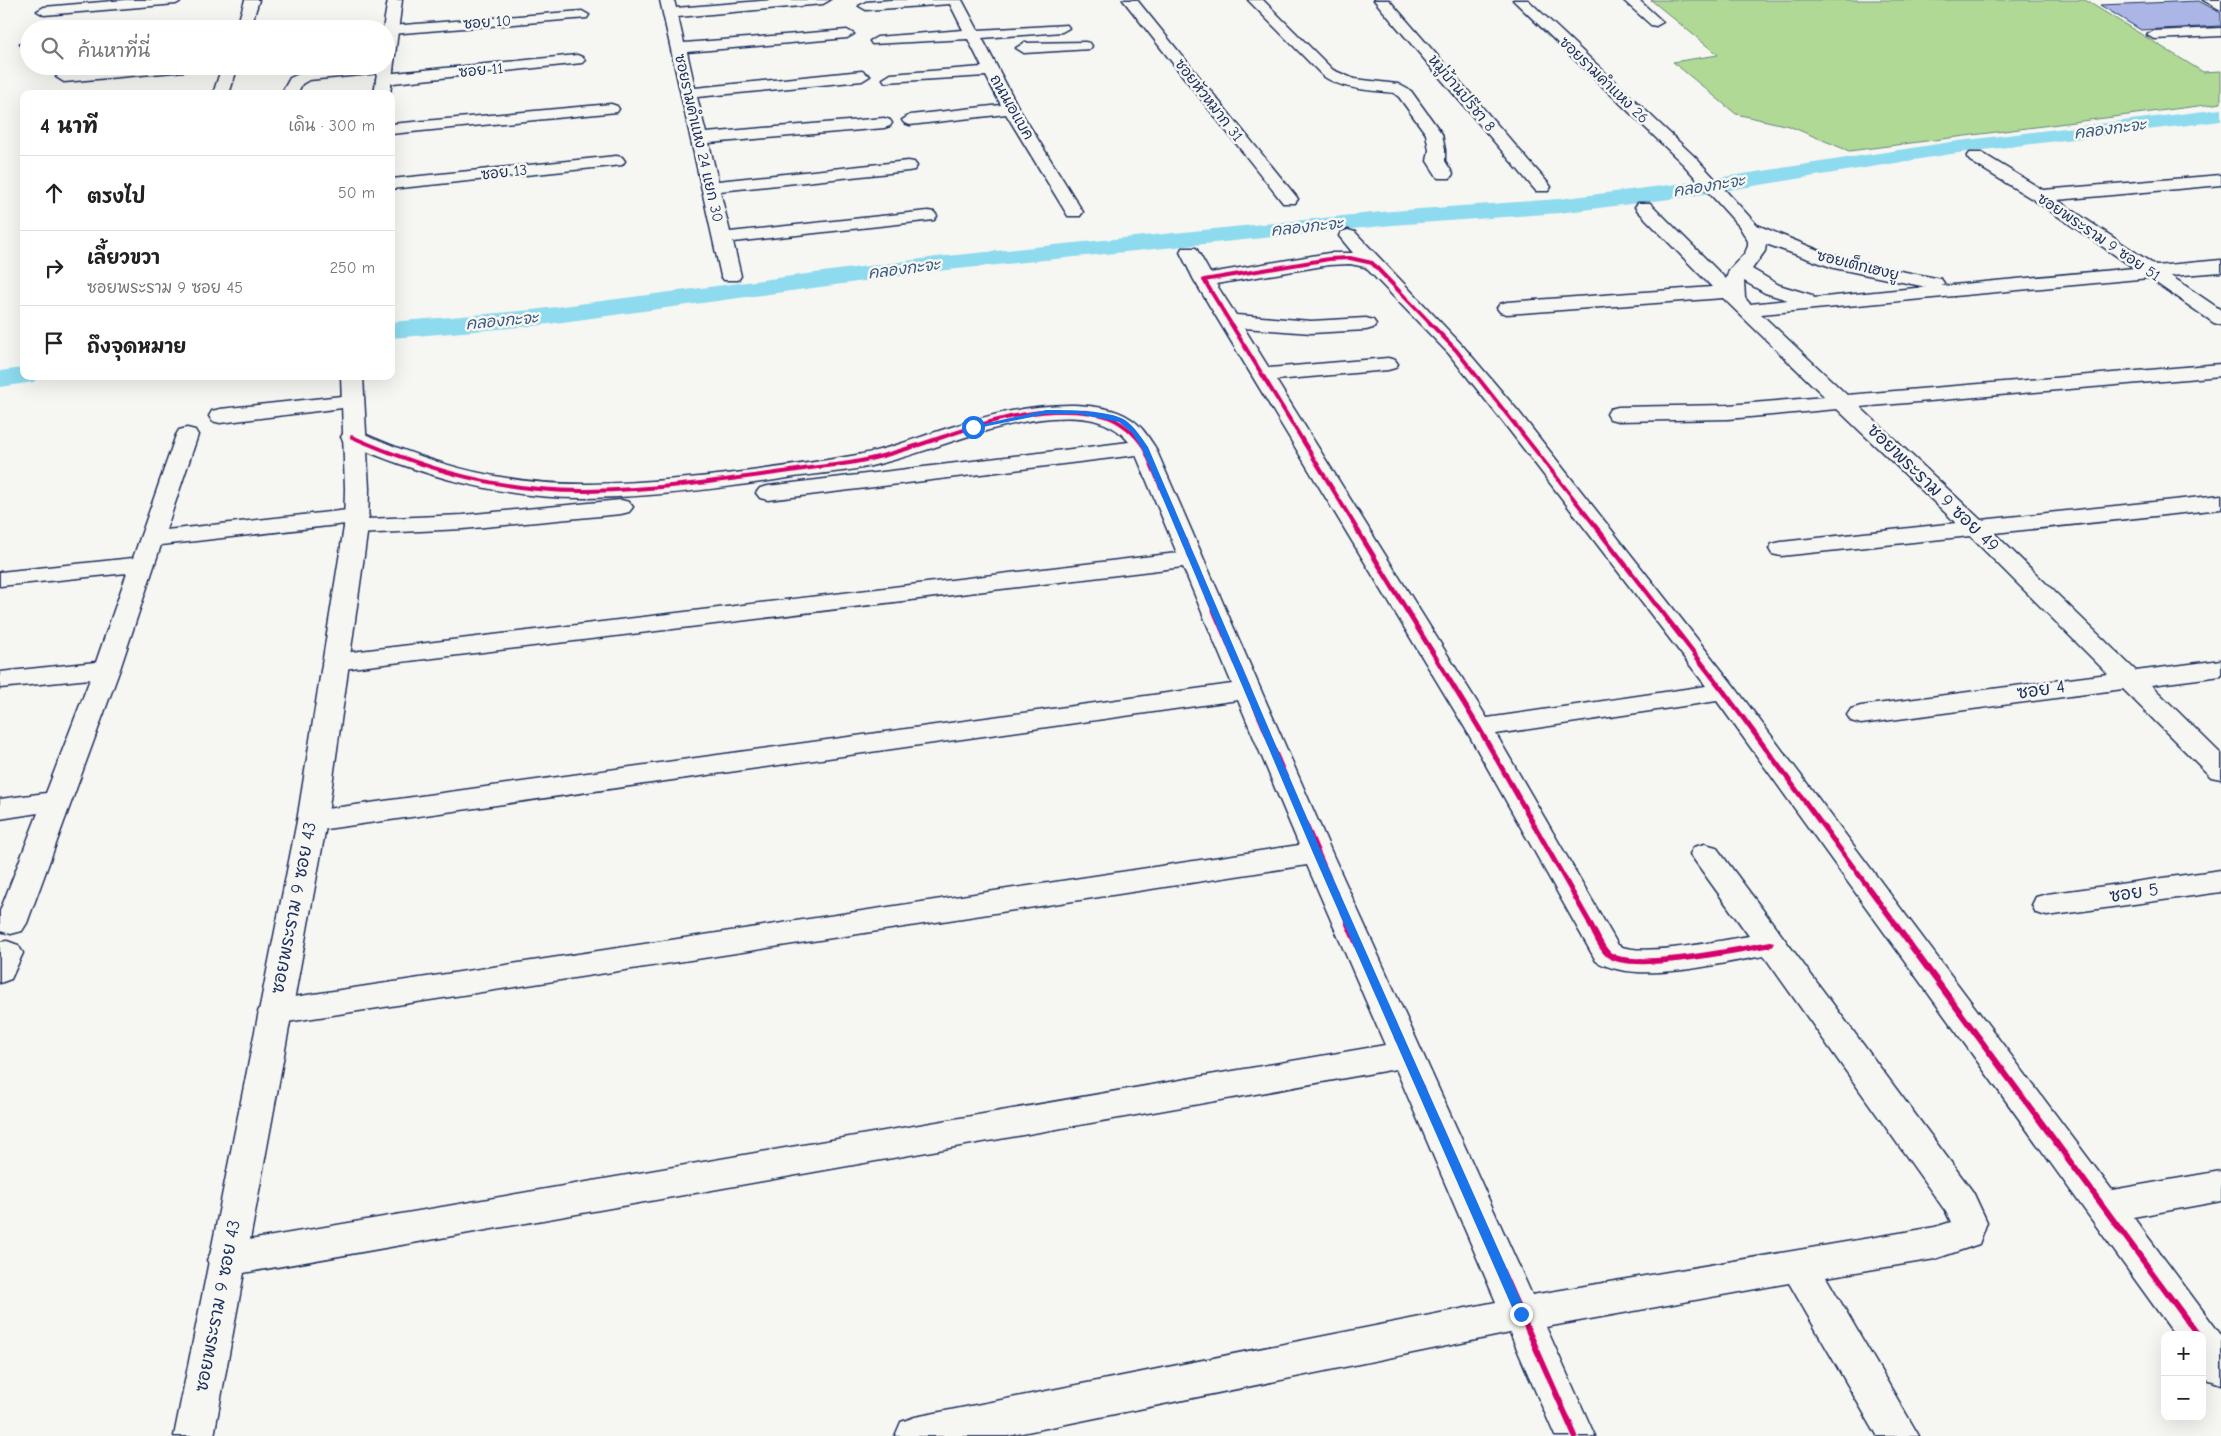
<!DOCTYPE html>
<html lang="th">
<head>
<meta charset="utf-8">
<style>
	body { margin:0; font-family:"Comic Neue","Playpen Sans Thai",sans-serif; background:#f6f6f6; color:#222 }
	.controls { position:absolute; right:15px; bottom:15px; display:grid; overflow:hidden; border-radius:10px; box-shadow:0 5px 20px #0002 }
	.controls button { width:45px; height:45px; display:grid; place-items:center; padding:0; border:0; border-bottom:1px solid #e0e0e0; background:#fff; color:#222; font:25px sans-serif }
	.stop { position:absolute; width:15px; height:15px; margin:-11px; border:4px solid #1a73e8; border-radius:50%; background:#fff }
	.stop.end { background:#1a73e8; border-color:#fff; box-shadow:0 1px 5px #0008 }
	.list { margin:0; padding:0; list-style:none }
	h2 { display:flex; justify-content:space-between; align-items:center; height:65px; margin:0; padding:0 20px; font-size:21px }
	h2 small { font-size:16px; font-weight:400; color:#767676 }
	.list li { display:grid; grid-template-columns:32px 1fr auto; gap:15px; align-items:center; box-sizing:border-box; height:75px; padding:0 20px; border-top:1px solid #e0e0e0 }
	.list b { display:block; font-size:19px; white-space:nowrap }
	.list p { margin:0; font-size:16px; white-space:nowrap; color:#767676 }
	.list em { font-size:16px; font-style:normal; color:#767676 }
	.icon { flex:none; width:28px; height:28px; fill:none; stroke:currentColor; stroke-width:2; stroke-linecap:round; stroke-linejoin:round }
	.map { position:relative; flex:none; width:2221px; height:1436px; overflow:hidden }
	.search { position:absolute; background:#fff; box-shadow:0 5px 20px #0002; left:20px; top:20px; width:375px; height:55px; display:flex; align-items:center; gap:12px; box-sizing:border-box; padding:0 18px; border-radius:28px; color:#767676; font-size:19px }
	.panel { position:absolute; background:#fff; box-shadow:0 5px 20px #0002; left:20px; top:90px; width:375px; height:290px; border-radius:10px }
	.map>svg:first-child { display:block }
	.green { fill:#b0d995; stroke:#66847a }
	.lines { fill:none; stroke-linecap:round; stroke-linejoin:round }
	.canal { fill:#8edaee; fill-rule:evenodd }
	.building { fill:#acb6e6; stroke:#1b2f5e }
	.street-casing { stroke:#1b2f5e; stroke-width:3 }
	.secondary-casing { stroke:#1b2f5e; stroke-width:3 }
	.street { fill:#f6f6f2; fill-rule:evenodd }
	.secondary { fill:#f6f6f2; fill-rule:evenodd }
	.cycleway-far2-casing { stroke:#f6f6f2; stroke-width:6 }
	.cycleway-far1-casing { stroke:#f6f6f2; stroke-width:8 }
	.cycleway-casing { stroke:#f6f6f2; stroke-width:9 }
	.cycleway-far2 { stroke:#d6006c; stroke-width:4 }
	.cycleway-far1 { stroke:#d6006c; stroke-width:5 }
	.cycleway { stroke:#d6006c; stroke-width:6 }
	.route { fill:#1a73e8 }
	.labels { text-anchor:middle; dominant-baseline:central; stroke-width:5; stroke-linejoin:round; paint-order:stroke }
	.far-street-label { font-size:15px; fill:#1b2f5e; stroke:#f6f6f2 }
	.far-water-label { font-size:16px; font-style:italic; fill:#385a82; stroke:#f6f6f2 }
	.street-label { font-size:18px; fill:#1b2f5e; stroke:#f6f6f2 }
</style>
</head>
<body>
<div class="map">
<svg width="2221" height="1436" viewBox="0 0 2221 1436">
	<rect width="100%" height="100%" fill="#f6f6f2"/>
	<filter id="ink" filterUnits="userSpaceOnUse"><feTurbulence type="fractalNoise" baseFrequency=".02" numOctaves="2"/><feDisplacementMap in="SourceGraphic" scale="10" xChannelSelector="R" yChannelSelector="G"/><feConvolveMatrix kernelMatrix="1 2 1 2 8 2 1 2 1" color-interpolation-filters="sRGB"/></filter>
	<g filter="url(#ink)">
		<!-- green -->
		<polygon class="green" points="1651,0 2085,0 2203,72 2221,71 2221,103 1849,151 1789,126 1736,114 1673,62 1718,55"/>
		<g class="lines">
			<!-- canal -->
			<g class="canal">
				<polygon points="2221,109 2221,121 1951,154 1685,197 1559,213 1392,225 937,271 533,326 391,338 391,322 533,310 937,257 1392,211 1559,199 1685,183 1951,142"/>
				<polygon points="24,368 24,376 37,376 34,382 0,387 0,371"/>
			</g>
		</g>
		<!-- building -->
		<polygon class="building" points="2199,1 2221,13 2221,26 2141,30 2100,5"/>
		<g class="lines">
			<!-- street casing -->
			<g class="street-casing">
				<g id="street">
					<polygon points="125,0 183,0 176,4 44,15 37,11 44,7"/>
					<polygon points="245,0 259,0 250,29 210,29 217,25 238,23"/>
					<polygon points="660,0 674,0 676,8 773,0 830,0 823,4 678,17 684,43 847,30 854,34 847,38 687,52 695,88 862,71 870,76 862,81 697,97 706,133 884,118 890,120 892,123 890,126 884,128 709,143 718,181 908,161 914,162 917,166 914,170 908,171 720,191 730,232 928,211 934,212 937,216 934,220 733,242 741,276 738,280 724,280 721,276"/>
					<polygon points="891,0 962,0 978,30 1067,25 1069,28 1062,32 982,38 1019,109 1083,212 1080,216 1068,216 1006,114 910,125 904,123 902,120 910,115 1001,105 986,76 885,82 883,79 891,74 982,67 968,39 872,44 870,41 877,37 963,30 950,4 866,10 859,6 866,2"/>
					<polygon points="1123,0 1137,0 1295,195 1298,199 1295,203 1283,203"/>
					<path d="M1248,0H1263L1333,70L1354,79L1398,84L1411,91L1442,134L1445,150V161L1453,174L1450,178H1438L1427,161L1429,150L1426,134L1399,97L1394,93C1369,90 1344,90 1323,76Z"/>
					<polygon points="1374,0 1389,0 1548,183 1551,187 1548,191 1536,191"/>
					<path d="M1513,0H1528L1695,157L1757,225L1823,252L1865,264L1941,279L1944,283L1942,286L2134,268L2034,200L1970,161L1967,157L1970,153H1982L2043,190L2221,175V185L2057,200L2156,266L2221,260V272L2171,276L2221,310V325L2214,323L2149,278L1761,314L1847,395L2221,364V376L1860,407L1981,520L2221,495V509L1994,533L2136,671L2221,660V676L2151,685L2221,754V779L2211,777L2123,689L1861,724L1851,721L1847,715L1851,709L1861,706L2108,674L1970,536L1781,556L1772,554L1769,549L1772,544L1781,542L1956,523L1837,409L1728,419L1618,421L1610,419L1607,414L1610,409L1618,407L1728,405L1825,397L1723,298L1507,314L1500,312L1497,308L1500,304L1507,302L1712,287L1638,211L1635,207L1638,203H1650L1726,279L1729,270L1745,253L1748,246V241L1739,226L1683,164ZM1766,244L1834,268L1926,287L1814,298L1812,295L1779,285L1752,269L1765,251ZM1744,281L1765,293L1788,300L1750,304L1745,298Z"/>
					<polygon points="1623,0 1639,0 1663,22 1656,26 1651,25"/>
					<polygon points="2203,0 2221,0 2221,10"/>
					<polygon points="582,11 589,15 587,18 391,34 386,33 385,29 391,26"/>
					<polygon points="2221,28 2221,36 2154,39 2147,35 2154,31"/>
					<polygon points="29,39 29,48 22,47 20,44"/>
					<polygon points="1085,42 1090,43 1092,46 1090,49 1024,53 1016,48 1024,43"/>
					<polygon points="577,55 582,57 585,60 582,63 384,84 376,79 384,74"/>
					<polygon points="386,65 393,69 390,72 309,80 302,84 297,94 281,94 290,78 301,73"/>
					<polygon points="131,66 193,66 185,71 64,82 56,77 64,72"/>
					<polygon points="222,66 238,66 229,94 213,94"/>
					<polygon points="611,104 617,106 619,109 617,112 391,134 391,124"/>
					<polygon points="616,156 622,157 625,161 622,165 391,189 391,179"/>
					<path d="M1348,230L1355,232L1463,346L1519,412L1734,686L2112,1190L2221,1171V1201L2133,1217L2221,1335V1384L2207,1379L2202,1372V1335H2175L1717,701L1496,734L1618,945C1641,958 1721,940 1749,936L1690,854L1694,847L1705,844L1716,847L1973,1192L1987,1222L1979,1244L1935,1259L1826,1277L1919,1436H1877L1789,1283L1546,1327L1595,1436H1555L1510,1333L1008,1436H895L901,1422L915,1417L1496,1302L1396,1069L226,1276L213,1271L207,1260L213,1249L226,1244L1385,1045L1307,865L274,1024L262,1021L258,1012L262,1003L274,1000L1299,845L1238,700L312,831L302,828L297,821L302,814L312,811L1232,684L1183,567L335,670L326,668L322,662L326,656L335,654L1177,553L1136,455L768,500L760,498L756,493L760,488L768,486L1129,442C1110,418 1081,416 1052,418C989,423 932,452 871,466C846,472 820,473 794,477C726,488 657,497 588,498C501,499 423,476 344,442L341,437L344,432L352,430L360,432C437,466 504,485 589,484C678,482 769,470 857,455C887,450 916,438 945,429C988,415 1030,404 1075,405C1093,406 1116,408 1131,419C1142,426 1148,437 1155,447L1332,853L1532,1295L1935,1227L1951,1222L1946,1212L1764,956C1718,963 1637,986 1596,961L1465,728L1194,280L1180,252L1182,248H1196L1210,273L1329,253H1353L1339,236L1341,232ZM1350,264L1365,267L1449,354L1503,422L1706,686L1487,718L1276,380L1388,370L1395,368L1398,364L1395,360L1388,358L1269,368L1244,328L1311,333L1366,330L1373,328L1376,324L1373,320L1366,318L1311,321L1236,315L1216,284L1329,265Z"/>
					<polygon points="351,395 359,396 362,401 359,406 220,423 212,421 209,416 212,411 220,409"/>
					<polygon points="187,428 195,430 198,435 166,530 357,509 365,511 369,516 367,519 463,515 621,500 629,502 633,507 629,512 621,514 463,529 356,534 348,532 344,527 346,524 161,545 120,669 27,923 22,931 11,934 0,931 0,911 38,813 0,819 0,799 46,793 90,679 0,688 0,672 96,662 127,573 0,586 0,572 133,558 176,435 179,430"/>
					<polygon points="2221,870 2221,892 2047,916 2036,913 2032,905 2036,897 2047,894"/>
					<polygon points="7,941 18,945 23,953 11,979 0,983 0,942"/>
				</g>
			</g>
			<!-- secondary casing -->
			<g class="secondary-casing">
				<g id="secondary">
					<polygon points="388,0 402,0 390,94 374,94 378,66 386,66 386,29 383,29"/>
					<polygon points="341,376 363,376 369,489 368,527 327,821 214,1436 174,1436 297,821 344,527 345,489"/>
				</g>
			</g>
			<!-- street -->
			<use href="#street" class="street"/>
			<!-- secondary -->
			<use href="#secondary" class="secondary"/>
			<!-- cycleway-far2 casing -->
			<g class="cycleway-far2-casing">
				<g id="cycleway-far2">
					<path d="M352,437C430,471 502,492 587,491C658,490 727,480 797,470C821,466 846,465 870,459C932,445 989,414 1054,411C1093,410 1121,413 1144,447L1180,532"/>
					<polyline points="1359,532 1204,280 1329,259 1350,258 1372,263 1456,350 1600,532"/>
				</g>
			</g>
			<!-- cycleway-far1 casing -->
			<g class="cycleway-far1-casing">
				<g id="cycleway-far1">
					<polyline points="1180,531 1349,925"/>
					<polyline points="1358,531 1479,728 1591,925"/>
					<polyline points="1599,531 1724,692 1896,925"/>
				</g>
			</g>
			<!-- cycleway casing -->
			<g class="cycleway-casing">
				<g id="cycleway">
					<polyline points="1348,924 1575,1436"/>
					<path d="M1590,924C1595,932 1600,947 1608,954C1629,973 1740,949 1771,944"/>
					<polyline points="1895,924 2198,1335"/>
				</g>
			</g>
			<!-- cycleway-far2 -->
			<use href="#cycleway-far2" class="cycleway-far2"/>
			<!-- cycleway-far1 -->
			<use href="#cycleway-far1" class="cycleway-far1"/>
			<!-- cycleway -->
			<use href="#cycleway" class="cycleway"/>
		</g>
	</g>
	<!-- route -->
	<path class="route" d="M1046,410C1065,410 1109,410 1125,420C1135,427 1141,437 1148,447L1322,853L1527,1314L1525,1317L1521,1319L1515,1314L1313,853L1141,447L1132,433L1119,422L1078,414H1046L973,429L970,427Z"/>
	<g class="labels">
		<!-- far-street labels -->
		<g class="far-street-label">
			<text transform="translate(487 22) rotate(-4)">ซอย 10</text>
			<text transform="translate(481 70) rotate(-5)">ซอย 11</text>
			<text transform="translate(1604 80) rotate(44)">ซอยรามคำแหง 26</text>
			<text transform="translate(1462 93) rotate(50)">หมู่บ้านปรีชา 8</text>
			<text transform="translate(1209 100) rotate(52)">ซอยหัวหมาก 31</text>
			<text transform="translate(1012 107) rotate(60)">ถนนเอแบค</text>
			<text transform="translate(699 138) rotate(77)">ซอยรามคำแหง 24 แยก 30</text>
			<text transform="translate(504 172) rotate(-6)">ซอย 13</text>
			<text transform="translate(2099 237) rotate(34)">ซอยพระราม 9 ซอย 51</text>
			<text transform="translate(1858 265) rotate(14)">ซอยเต็กเฮงยู</text>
		</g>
		<!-- far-water labels -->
		<g class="far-water-label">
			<text transform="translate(2110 129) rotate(-7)">คลองกะจะ</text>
			<text transform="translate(1709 186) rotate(-9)">คลองกะจะ</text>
			<text transform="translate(1307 227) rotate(-6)">คลองกะจะ</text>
			<text transform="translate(904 269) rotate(-7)">คลองกะจะ</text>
			<text transform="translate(502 321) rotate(-5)">คลองกะจะ</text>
		</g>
		<!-- street labels -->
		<g class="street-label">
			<text transform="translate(1933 488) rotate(44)">ซอยพระราม 9 ซอย 49</text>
			<text transform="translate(2041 690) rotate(-8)">ซอย 4</text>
			<text transform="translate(2134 893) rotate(-8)">ซอย 5</text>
			<text transform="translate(294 908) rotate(-79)">ซอยพระราม 9 ซอย 43</text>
			<text transform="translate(218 1306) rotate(-79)">ซอยพระราม 9 ซอย 43</text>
		</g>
	</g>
</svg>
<div class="controls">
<button>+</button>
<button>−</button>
</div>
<div class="stop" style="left:973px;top:427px"></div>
<div class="stop end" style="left:1521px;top:1314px"></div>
<div class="search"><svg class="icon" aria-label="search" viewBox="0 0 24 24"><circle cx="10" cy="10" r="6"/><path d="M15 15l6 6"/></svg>ค้นหาที่นี่</div>
<section class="panel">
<h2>4 นาที<small>เดิน · 300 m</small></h2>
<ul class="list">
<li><svg class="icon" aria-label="ahead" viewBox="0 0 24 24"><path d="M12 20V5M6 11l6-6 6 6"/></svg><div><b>ตรงไป</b></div><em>50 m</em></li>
<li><svg class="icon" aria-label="right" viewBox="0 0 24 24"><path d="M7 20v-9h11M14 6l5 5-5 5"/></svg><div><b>เลี้ยวขวา</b><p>ซอยพระราม 9 ซอย 45</p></div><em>250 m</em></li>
<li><svg class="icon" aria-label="arrive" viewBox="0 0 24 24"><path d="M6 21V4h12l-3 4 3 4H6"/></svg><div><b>ถึงจุดหมาย</b></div></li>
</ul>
</section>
</div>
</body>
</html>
